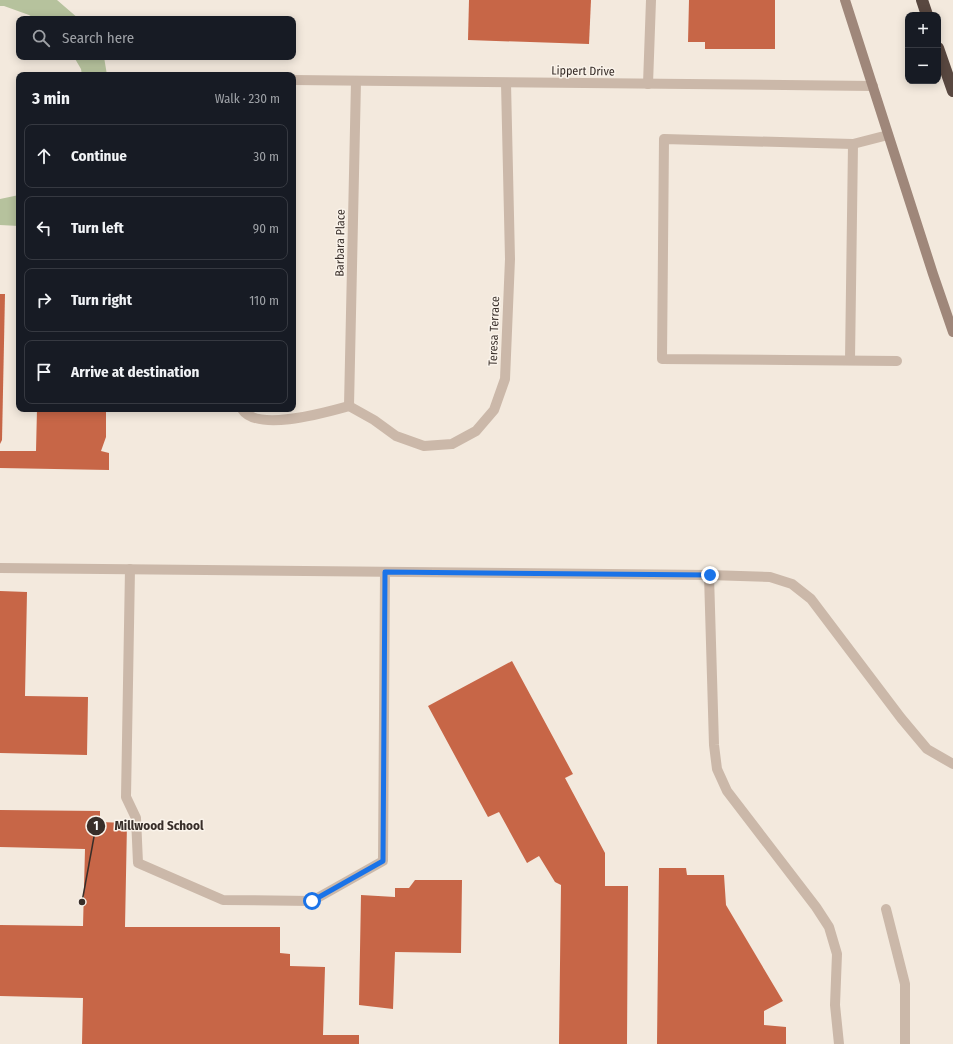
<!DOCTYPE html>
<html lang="en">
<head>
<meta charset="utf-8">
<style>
	body { margin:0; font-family:"Fira Sans Condensed",sans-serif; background:#20242c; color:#f1f3f6 }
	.controls { position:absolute; right:12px; top:12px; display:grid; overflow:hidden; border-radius:8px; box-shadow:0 2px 10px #0003 }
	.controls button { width:36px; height:36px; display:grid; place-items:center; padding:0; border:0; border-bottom:1px solid #363941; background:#171b24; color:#f1f3f6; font:20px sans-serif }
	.stop { position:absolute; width:12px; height:12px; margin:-9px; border:3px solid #1a73e8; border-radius:50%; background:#fff }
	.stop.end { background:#1a73e8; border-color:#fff; box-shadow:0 1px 4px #0008 }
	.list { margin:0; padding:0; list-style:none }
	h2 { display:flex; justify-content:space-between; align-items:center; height:52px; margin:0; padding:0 16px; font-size:17px }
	h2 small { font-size:13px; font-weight:400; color:#9ea1a6 }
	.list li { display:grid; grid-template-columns:26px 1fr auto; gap:12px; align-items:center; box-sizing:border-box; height:64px; margin:0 8px 8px; padding:0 8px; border:1px solid #363941; border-radius:8px }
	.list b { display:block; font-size:15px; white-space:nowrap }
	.list em { font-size:13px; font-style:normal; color:#9ea1a6 }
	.icon { flex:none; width:22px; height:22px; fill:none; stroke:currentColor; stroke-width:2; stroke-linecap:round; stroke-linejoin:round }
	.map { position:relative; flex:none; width:953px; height:1044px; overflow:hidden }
	.search { position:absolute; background:#171b24; box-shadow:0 2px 10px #0003; left:16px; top:16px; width:280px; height:44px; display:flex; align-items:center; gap:10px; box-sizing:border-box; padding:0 14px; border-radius:8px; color:#9ea1a6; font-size:15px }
	.panel { position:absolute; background:#171b24; box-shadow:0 2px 10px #0003; left:16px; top:72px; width:280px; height:340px; border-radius:8px }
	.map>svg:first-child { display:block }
	.green { fill:#b6c29d }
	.building { fill:#c76647 }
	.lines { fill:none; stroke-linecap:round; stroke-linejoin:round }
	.lane { stroke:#cbb8a9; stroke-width:10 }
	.street { stroke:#cbb8a9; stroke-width:10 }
	.secondary { stroke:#9f877a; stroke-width:10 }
	.highway { stroke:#594840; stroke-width:12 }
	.route { stroke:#1a73e8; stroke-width:5 }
	.labels { text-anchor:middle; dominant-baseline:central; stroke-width:3; stroke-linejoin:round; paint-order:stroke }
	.street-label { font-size:12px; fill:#382e29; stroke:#faf3ea }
	.leader { fill:none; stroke:#382e29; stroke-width:1.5 }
	.callout-dot { fill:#382e29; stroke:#faf3ea; stroke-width:1.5 }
	.mark-label { font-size:12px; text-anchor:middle; font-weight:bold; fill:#fff }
	.callout-label { font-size:13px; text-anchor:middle; font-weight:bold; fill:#382e29; stroke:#faf3ea; stroke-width:3; stroke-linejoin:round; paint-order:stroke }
</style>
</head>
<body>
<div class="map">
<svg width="953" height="1044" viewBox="0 0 953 1044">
	<rect width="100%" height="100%" fill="#f3e9dd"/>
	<!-- green -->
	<g class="green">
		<polygon points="0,0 57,0 79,19 35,19 29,15 4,6 0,6"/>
		<polygon points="74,57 104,57 107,75 82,75 81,69"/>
		<polygon points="19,195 19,226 0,225 0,199"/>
	</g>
	<!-- building -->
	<g class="building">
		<polygon points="469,0 591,0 589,44 468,40"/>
		<polygon points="689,0 775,0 775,49 705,49 705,42 688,42"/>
		<polygon points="0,294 5,294 2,440 0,444"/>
		<polygon points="37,409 106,409 106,437 101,451 109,453 109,470 0,468 0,451 36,451"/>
		<polygon points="0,591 27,592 25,696 88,697 87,755 0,753"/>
		<polygon points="512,661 573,774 565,778 605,853 605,886 628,886 627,1044 559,1044 561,885 555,882 539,856 527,863 499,812 488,817 428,706"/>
		<polygon points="0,810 100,811 100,822 127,823 125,927 280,927 280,953 290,954 290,966 325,967 323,1035 359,1035 359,1044 82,1044 83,998 0,996 0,925 83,926 85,849 0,847"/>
		<polygon points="659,868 686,868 687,875 724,875 726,905 783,1001 764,1011 764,1025 786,1027 786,1044 657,1044"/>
		<polygon points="415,880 462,880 461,953 395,952 393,1009 359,1005 361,895 395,897 395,888 409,888"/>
	</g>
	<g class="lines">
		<!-- lane -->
		<g class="lane">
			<polyline points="648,84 651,0"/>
			<polyline points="888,135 853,144 664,139 662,359 897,361"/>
			<polyline points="850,360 853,144"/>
			<polyline points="0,568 709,575 770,577 792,584 811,599 901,718 927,749 953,764"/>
			<polyline points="130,569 126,797 136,818 138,863 223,900 312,901 383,861 385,572"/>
			<polyline points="709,575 714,745 717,769 727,791 816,907 829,927 837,954 835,1005 839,1044"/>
			<polyline points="886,909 905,984 905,1044"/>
		</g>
		<!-- street -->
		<g class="street">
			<polyline points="293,80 873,86"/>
			<polyline points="349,406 374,420 396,436 424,446 452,444 476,431 494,410 505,379 510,259 506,83"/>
			<polyline points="349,406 356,81"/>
			<path d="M242,409C257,433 327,412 349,406"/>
		</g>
		<!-- secondary -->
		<polyline class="secondary" points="845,0 933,274 953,332"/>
		<!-- highway -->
		<g class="highway">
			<polyline points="922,0 927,15"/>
			<polyline points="938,48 953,91"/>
		</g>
	</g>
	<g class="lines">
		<!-- route -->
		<polyline class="route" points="312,901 383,861 385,572 710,575"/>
	</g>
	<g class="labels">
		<!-- street labels -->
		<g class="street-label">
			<text transform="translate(583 71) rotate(1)">Lippert Drive</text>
			<text transform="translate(340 243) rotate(-89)">Barbara Place</text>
			<text transform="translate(494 331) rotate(-88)">Teresa Terrace</text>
		</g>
	</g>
	<!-- callouts -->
	<path class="leader" d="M82 902L96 826"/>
	<g class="callout-dot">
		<circle cx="82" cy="902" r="4"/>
		<circle cx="96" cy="826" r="10"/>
	</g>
	<g class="mark-label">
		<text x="96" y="830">1</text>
	</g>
	<g class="callout-label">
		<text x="159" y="830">Millwood School</text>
	</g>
</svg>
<div class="controls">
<button>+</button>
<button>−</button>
</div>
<div class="stop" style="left:312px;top:901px"></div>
<div class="stop end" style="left:710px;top:575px"></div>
<div class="search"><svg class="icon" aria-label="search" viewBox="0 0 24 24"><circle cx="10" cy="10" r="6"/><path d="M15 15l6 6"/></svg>Search here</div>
<section class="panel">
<h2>3 min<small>Walk · 230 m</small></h2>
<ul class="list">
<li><svg class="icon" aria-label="ahead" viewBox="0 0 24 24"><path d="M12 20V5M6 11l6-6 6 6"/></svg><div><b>Continue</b></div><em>30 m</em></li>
<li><svg class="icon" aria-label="left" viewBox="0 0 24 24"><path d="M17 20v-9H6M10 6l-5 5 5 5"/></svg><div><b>Turn left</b></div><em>90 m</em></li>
<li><svg class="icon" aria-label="right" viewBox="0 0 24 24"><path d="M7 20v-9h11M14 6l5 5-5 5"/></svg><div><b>Turn right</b></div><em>110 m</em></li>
<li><svg class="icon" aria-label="arrive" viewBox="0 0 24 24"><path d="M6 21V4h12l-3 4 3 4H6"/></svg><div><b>Arrive at destination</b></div></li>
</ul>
</section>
</div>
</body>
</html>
